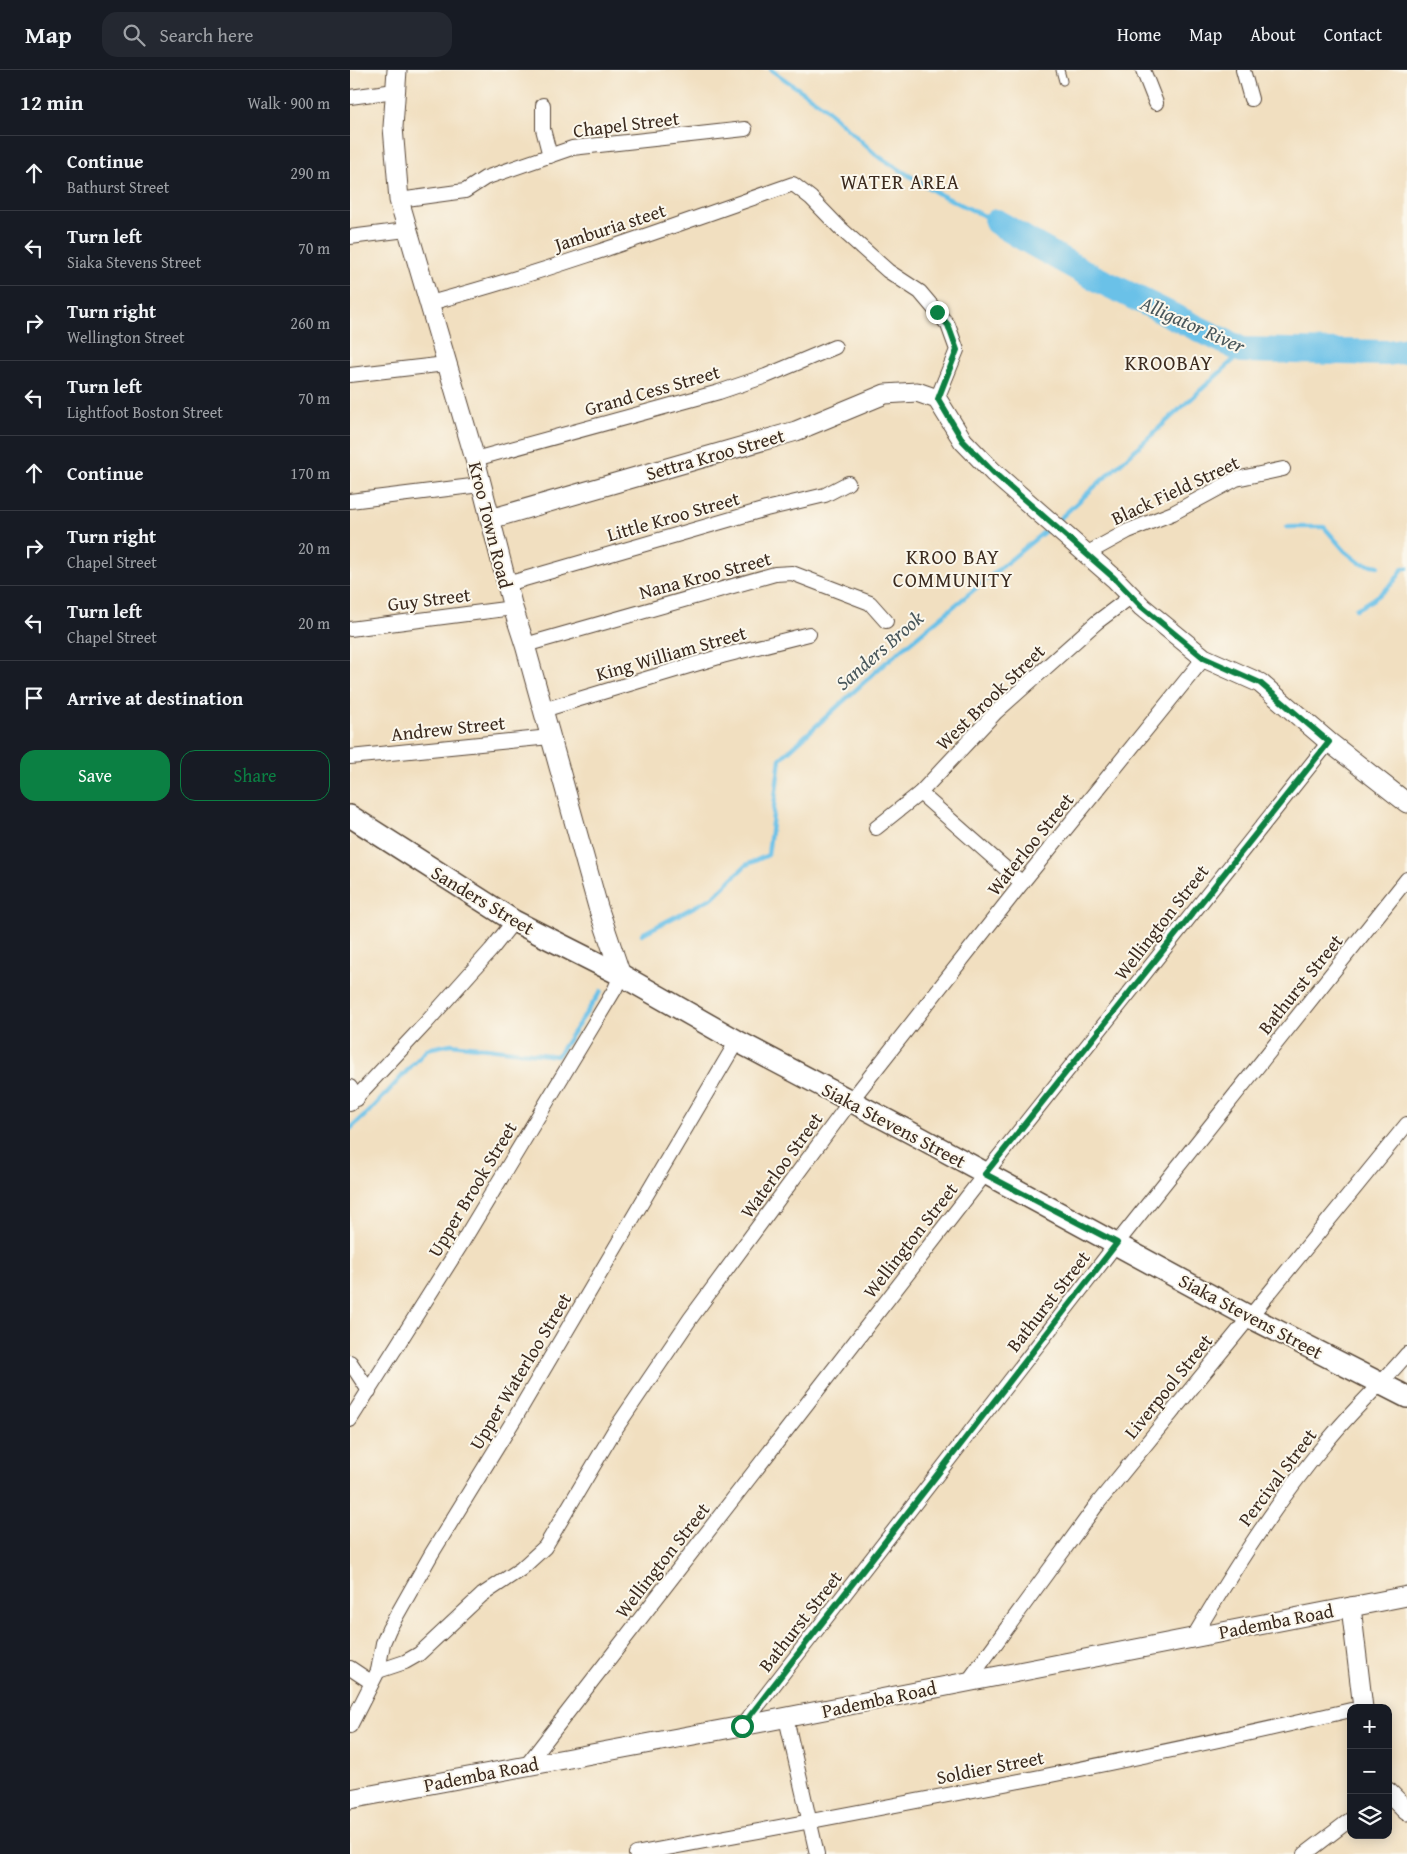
<!DOCTYPE html>
<html lang="en">
<head>
<meta charset="utf-8">
<style>
	body { margin:0; font-family:"Gentium Book Plus",serif; background:#242831; color:#f1f3f6 }
	.controls { position:absolute; right:15px; bottom:15px; display:grid; overflow:hidden; border-radius:10px; box-shadow:0 2px 12px #0003 }
	.controls button { width:45px; height:45px; display:grid; place-items:center; padding:0; border:0; border-bottom:1px solid #363941; background:#171b24; color:#f1f3f6; font:25px sans-serif }
	.stop { position:absolute; width:15px; height:15px; margin:-11px; border:4px solid #0b8043; border-radius:50%; background:#fff }
	.stop.end { background:#0b8043; border-color:#fff; box-shadow:0 1px 5px #0008 }
	.list { margin:0; padding:0; list-style:none }
	h2 { display:flex; justify-content:space-between; align-items:center; height:65px; margin:0; padding:0 20px; font-size:21px }
	h2 small { font-size:16px; font-weight:400; color:#9ea1a6 }
	.list li { display:grid; grid-template-columns:32px 1fr auto; gap:15px; align-items:center; box-sizing:border-box; height:75px; padding:0 20px; border-top:1px solid #363941 }
	.list b { display:block; font-size:19px; white-space:nowrap }
	.list p { margin:0; font-size:16px; white-space:nowrap; color:#9ea1a6 }
	.list em { font-size:16px; font-style:normal; color:#9ea1a6 }
	.actions { display:flex; gap:10px; padding:15px 20px }
	.actions a { flex:1; padding:11px 0; border:1px solid #0b8043; border-radius:15px; text-align:center; font-size:18px; color:#0b8043 }
	.actions .main { background:#0b8043; color:#fff }
	.icon { flex:none; width:28px; height:28px; fill:none; stroke:currentColor; stroke-width:2; stroke-linecap:round; stroke-linejoin:round }
	.map { position:relative; flex:none; width:1057px; height:1784px; overflow:hidden }
	header { display:flex; align-items:center; gap:30px; box-sizing:border-box; height:70px; padding:0 25px; background:#171b24; border-bottom:1px solid #363941 }
	header strong { font-size:24px }
	nav { display:flex; gap:28px; margin-inline-start:auto; font-size:18px }
	.search { width:350px; height:45px; background:#242831; display:flex; align-items:center; gap:12px; box-sizing:border-box; padding:0 18px; border-radius:15px; color:#9ea1a6; font-size:19px }
	main { display:flex }
	aside { flex:1; background:#171b24 }
	.map>svg:first-child { display:block }
	.lines { fill:none; stroke-linecap:round; stroke-linejoin:round }
	.stream { stroke:#6bc1e8; stroke-width:4.5 }
	.river { stroke:#6bc1e8; stroke-width:26 }
	.lane-casing { stroke:#564536; stroke-width:9 }
	.street-casing { stroke:#564536; stroke-width:16 }
	.secondary-casing { stroke:#564536; stroke-width:21 }
	.primary-casing { stroke:#564536; stroke-width:24 }
	.lane { stroke:#fff; stroke-width:7 }
	.street { stroke:#fff; stroke-width:14 }
	.secondary { stroke:#fff; stroke-width:19 }
	.primary { stroke:#fff; stroke-width:21 }
	.route { stroke:#0b8043; stroke-width:6 }
	.labels { text-anchor:middle; dominant-baseline:central; stroke-width:4; stroke-linejoin:round; paint-order:stroke }
	.street-label { font-size:19px; fill:#3b2a1e; stroke:#fbf7ec }
	.neighbourhood-label { font-size:20px; letter-spacing:1px; fill:#3b2a1e; stroke:#fbf7ec }
	.water-label { font-size:20px; font-style:italic; fill:#49575b; stroke:#fbf7ec }
</style>
</head>
<body>
<header>
<strong>Map</strong>
<div class="search"><svg class="icon" aria-label="search" viewBox="0 0 24 24"><circle cx="10" cy="10" r="6"/><path d="M15 15l6 6"/></svg>Search here</div>
<nav><a>Home</a><a>Map</a><a>About</a><a>Contact</a></nav>
</header>
<main>
<aside>
<h2>12 min<small>Walk · 900 m</small></h2>
<ul class="list">
<li><svg class="icon" aria-label="ahead" viewBox="0 0 24 24"><path d="M12 20V5M6 11l6-6 6 6"/></svg><div><b>Continue</b><p>Bathurst Street</p></div><em>290 m</em></li>
<li><svg class="icon" aria-label="left" viewBox="0 0 24 24"><path d="M17 20v-9H6M10 6l-5 5 5 5"/></svg><div><b>Turn left</b><p>Siaka Stevens Street</p></div><em>70 m</em></li>
<li><svg class="icon" aria-label="right" viewBox="0 0 24 24"><path d="M7 20v-9h11M14 6l5 5-5 5"/></svg><div><b>Turn right</b><p>Wellington Street</p></div><em>260 m</em></li>
<li><svg class="icon" aria-label="left" viewBox="0 0 24 24"><path d="M17 20v-9H6M10 6l-5 5 5 5"/></svg><div><b>Turn left</b><p>Lightfoot Boston Street</p></div><em>70 m</em></li>
<li><svg class="icon" aria-label="ahead" viewBox="0 0 24 24"><path d="M12 20V5M6 11l6-6 6 6"/></svg><div><b>Continue</b></div><em>170 m</em></li>
<li><svg class="icon" aria-label="right" viewBox="0 0 24 24"><path d="M7 20v-9h11M14 6l5 5-5 5"/></svg><div><b>Turn right</b><p>Chapel Street</p></div><em>20 m</em></li>
<li><svg class="icon" aria-label="left" viewBox="0 0 24 24"><path d="M17 20v-9H6M10 6l-5 5 5 5"/></svg><div><b>Turn left</b><p>Chapel Street</p></div><em>20 m</em></li>
<li><svg class="icon" aria-label="arrive" viewBox="0 0 24 24"><path d="M6 21V4h12l-3 4 3 4H6"/></svg><div><b>Arrive at destination</b></div></li>
</ul>
<div class="actions"><a class="main">Save</a><a>Share</a></div>
</aside>
<div class="map">
<svg width="1057" height="1784" viewBox="0 0 1057 1784">
	<rect width="100%" height="100%" fill="#fbf7ec"/>
	<filter id="ink" filterUnits="userSpaceOnUse"><feTurbulence type="fractalNoise" baseFrequency=".02" numOctaves="2"/><feDisplacementMap in="SourceGraphic" scale="10" xChannelSelector="R" yChannelSelector="G"/><feConvolveMatrix kernelMatrix="1 2 1 2 8 2 1 2 1" color-interpolation-filters="sRGB"/></filter>
	<filter id="wash" filterUnits="userSpaceOnUse"><feTurbulence type="fractalNoise" baseFrequency=".0096" numOctaves="4" result="noise"/><feDisplacementMap in="SourceGraphic" scale="20" xChannelSelector="R" yChannelSelector="G"/><feGaussianBlur stdDeviation="1.12" result="paint"/><feColorMatrix in="noise" values="0 0 0 0 0 0 0 0 0 0 0 0 0 0 0 0 0 1.4 0 .05"/><feComposite in="paint" operator="in"/></filter>
	<g filter="url(#wash)">
		<rect width="100%" height="100%" fill="#f1dfc0"/>
		<g class="lines">
			<!-- stream -->
			<g class="stream">
				<polyline points="421,0 472,35 526,85 589,124 647,152"/>
				<polyline points="706,452 888,286 938,281"/>
				<polyline points="937,457 974,457 995,481 1010,493 1028,496"/>
				<path d="M1006,539C1024,530 1044,516 1053,498H1057"/>
				<polyline points="292,864 363,827 396,795 418,785 430,689 534,594 700,457"/>
				<polyline points="0,1059 21,1040 77,979 101,974 207,986 251,921"/>
			</g>
			<!-- river -->
			<polyline class="river" points="647,152 680,172 745,208 892,280 1038,283 1057,280"/>
		</g>
	</g>
	<g filter="url(#ink)">
		<g class="lines">
			<!-- lane casing -->
			<g class="lane-casing">
				<polyline id="lane" points="710,0 713,11"/>
			</g>
			<!-- street casing -->
			<g class="street-casing">
				<g id="street">
					<polyline points="793,0 806,33"/>
					<polyline points="893,0 901,29"/>
					<polyline points="0,27 45,21"/>
					<polyline points="193,35 193,59 200,86"/>
					<polyline points="49,130 115,121 135,108 222,78 395,59"/>
					<polyline points="0,167 56,160"/>
					<path d="M80,233C203,200 323,156 443,114L461,128L490,158L538,201L570,222L598,255L607,280L587,329"/>
					<polyline points="0,305 96,294"/>
					<polyline points="125,389 369,322 416,306 485,277"/>
					<polyline points="0,431 130,415"/>
					<polyline points="736,484 778,461 823,443 886,409 933,399"/>
					<polyline points="157,514 416,439 475,425 498,413"/>
					<polyline points="0,559 163,538"/>
					<polyline points="175,575 425,504 442,503 520,533 536,551"/>
					<polyline points="193,640 372,586 459,564"/>
					<polyline points="0,687 200,667"/>
					<polyline points="570,723 672,813"/>
					<polyline points="526,758 570,723 646,642 747,552 783,525"/>
					<polyline points="0,1017 7,1029"/>
					<polyline points="0,1034 75,954 141,880 164,851"/>
					<polyline points="0,1292 19,1321"/>
					<polyline points="0,1350 110,1176 265,919 271,905"/>
					<path d="M844,1566C884,1499 925,1434 975,1374C1000,1342 1031,1315 1057,1284"/>
					<polyline points="0,1598 21,1612"/>
					<polyline points="28,1601 55,1592 69,1584 132,1525 171,1499 195,1477 264,1361 340,1249 500,1032 672,813 854,588"/>
					<polyline points="619,1610 748,1433 1057,1054"/>
					<polyline points="436,1648 467,1784"/>
					<polyline points="0,1656 28,1601 33,1573 39,1559 82,1483 165,1348 387,971"/>
					<polyline points="392,1656 767,1173 1057,809"/>
					<polyline points="176,1696 635,1104 979,672"/>
					<path d="M286,1784C524,1739 764,1696 1001,1640"/>
					<polyline points="955,1784 1001,1749"/>
				</g>
			</g>
			<!-- secondary casing -->
			<g class="secondary-casing">
				<g id="secondary">
					<polyline points="47,0 43,57 49,130 125,389 163,538 175,575 248,837 271,905"/>
					<polyline points="140,449 446,361 535,324 567,322 587,329 613,371 643,402 764,508 792,537 854,588 910,613 979,672 1057,733"/>
					<polyline points="1001,1537 1013,1638"/>
					<polyline points="1038,1722 1057,1741"/>
					<polyline points="0,1729 392,1656 1057,1526"/>
				</g>
			</g>
			<!-- primary casing -->
			<g class="primary-casing">
				<polyline id="primary" points="0,746 164,851 271,905 387,971 569,1067 898,1246 1057,1327"/>
			</g>
			<!-- lane -->
			<use href="#lane" class="lane"/>
			<!-- street -->
			<use href="#street" class="street"/>
			<!-- secondary -->
			<use href="#secondary" class="secondary"/>
			<!-- primary -->
			<use href="#primary" class="primary"/>
		</g>
	</g>
	<g class="lines" filter="url(#ink)">
		<!-- route -->
		<polyline class="route" points="392,1656 767,1173 635,1104 979,672 910,613 854,588 792,537 764,508 643,402 613,371 588,329 607,280 598,255 587,242"/>
	</g>
	<g class="labels">
		<!-- street labels -->
		<g class="street-label">
			<text transform="translate(276 54) rotate(-7)">Chapel Street</text>
			<text transform="translate(260 157) rotate(-18)">Jamburia steet</text>
			<text transform="translate(302 320) rotate(-16)">Grand Cess Street</text>
			<text transform="translate(365 384) rotate(-16)">Settra Kroo Street</text>
			<text transform="translate(825 420) rotate(-25)">Black Field Street</text>
			<text transform="translate(323 446) rotate(-16)">Little Kroo Street</text>
			<text transform="translate(141 455) rotate(76)">Kroo Town Road</text>
			<text transform="translate(355 505) rotate(-15)">Nana Kroo Street</text>
			<text transform="translate(79 529) rotate(-7)">Guy Street</text>
			<text transform="translate(321 583) rotate(-16)">King William Street</text>
			<text transform="translate(640 627) rotate(-44)">West Brook Street</text>
			<text transform="translate(98 658) rotate(-6)">Andrew Street</text>
			<text transform="translate(680 774) rotate(-51)">Waterloo Street</text>
			<text transform="translate(133 830) rotate(31)">Sanders Street</text>
			<text transform="translate(811 852) rotate(-52)">Wellington Street</text>
			<text transform="translate(950 914) rotate(-51)">Bathurst Street</text>
			<text transform="translate(544 1055) rotate(28)">Siaka Stevens Street</text>
			<text transform="translate(431 1095) rotate(-54)">Waterloo Street</text>
			<text transform="translate(122 1119) rotate(-59)">Upper Brook Street</text>
			<text transform="translate(560 1170) rotate(-52)">Wellington Street</text>
			<text transform="translate(698 1231) rotate(-52)">Bathurst Street</text>
			<text transform="translate(901 1246) rotate(28)">Siaka Stevens Street</text>
			<text transform="translate(170 1301) rotate(-59)">Upper Waterloo Street</text>
			<text transform="translate(818 1316) rotate(-51)">Liverpool Street</text>
			<text transform="translate(927 1407) rotate(-53)">Percival Street</text>
			<text transform="translate(312 1490) rotate(-52)">Wellington Street</text>
			<text transform="translate(450 1551) rotate(-52)">Bathurst Street</text>
			<text transform="translate(926 1551) rotate(-11)">Pademba Road</text>
			<text transform="translate(529 1629) rotate(-12)">Pademba Road</text>
			<text transform="translate(640 1697) rotate(-11)">Soldier Street</text>
			<text transform="translate(131 1704) rotate(-11)">Pademba Road</text>
		</g>
		<!-- neighbourhood labels -->
		<g class="neighbourhood-label">
			<text x="550" y="111">WATER AREA</text>
			<text x="819" y="292">KROOBAY</text>
			<text x="603" y="486">KROO BAY<tspan x="603" dy="23">COMMUNITY</tspan></text>
		</g>
		<!-- water labels -->
		<g class="water-label">
			<text transform="translate(843 254) rotate(24)">Alligator River</text>
			<text transform="translate(529 580) rotate(-41)">Sanders Brook</text>
		</g>
	</g>
</svg>
<div class="controls">
<button>+</button>
<button>−</button>
<button><svg class="icon" aria-label="layers" viewBox="0 0 24 24"><path d="M12 4l9 5-9 5-9-5zM3 14l9 5 9-5"/></svg></button>
</div>
<div class="stop" style="left:392px;top:1656px"></div>
<div class="stop end" style="left:587px;top:242px"></div>
</div>
</main>
</body>
</html>
